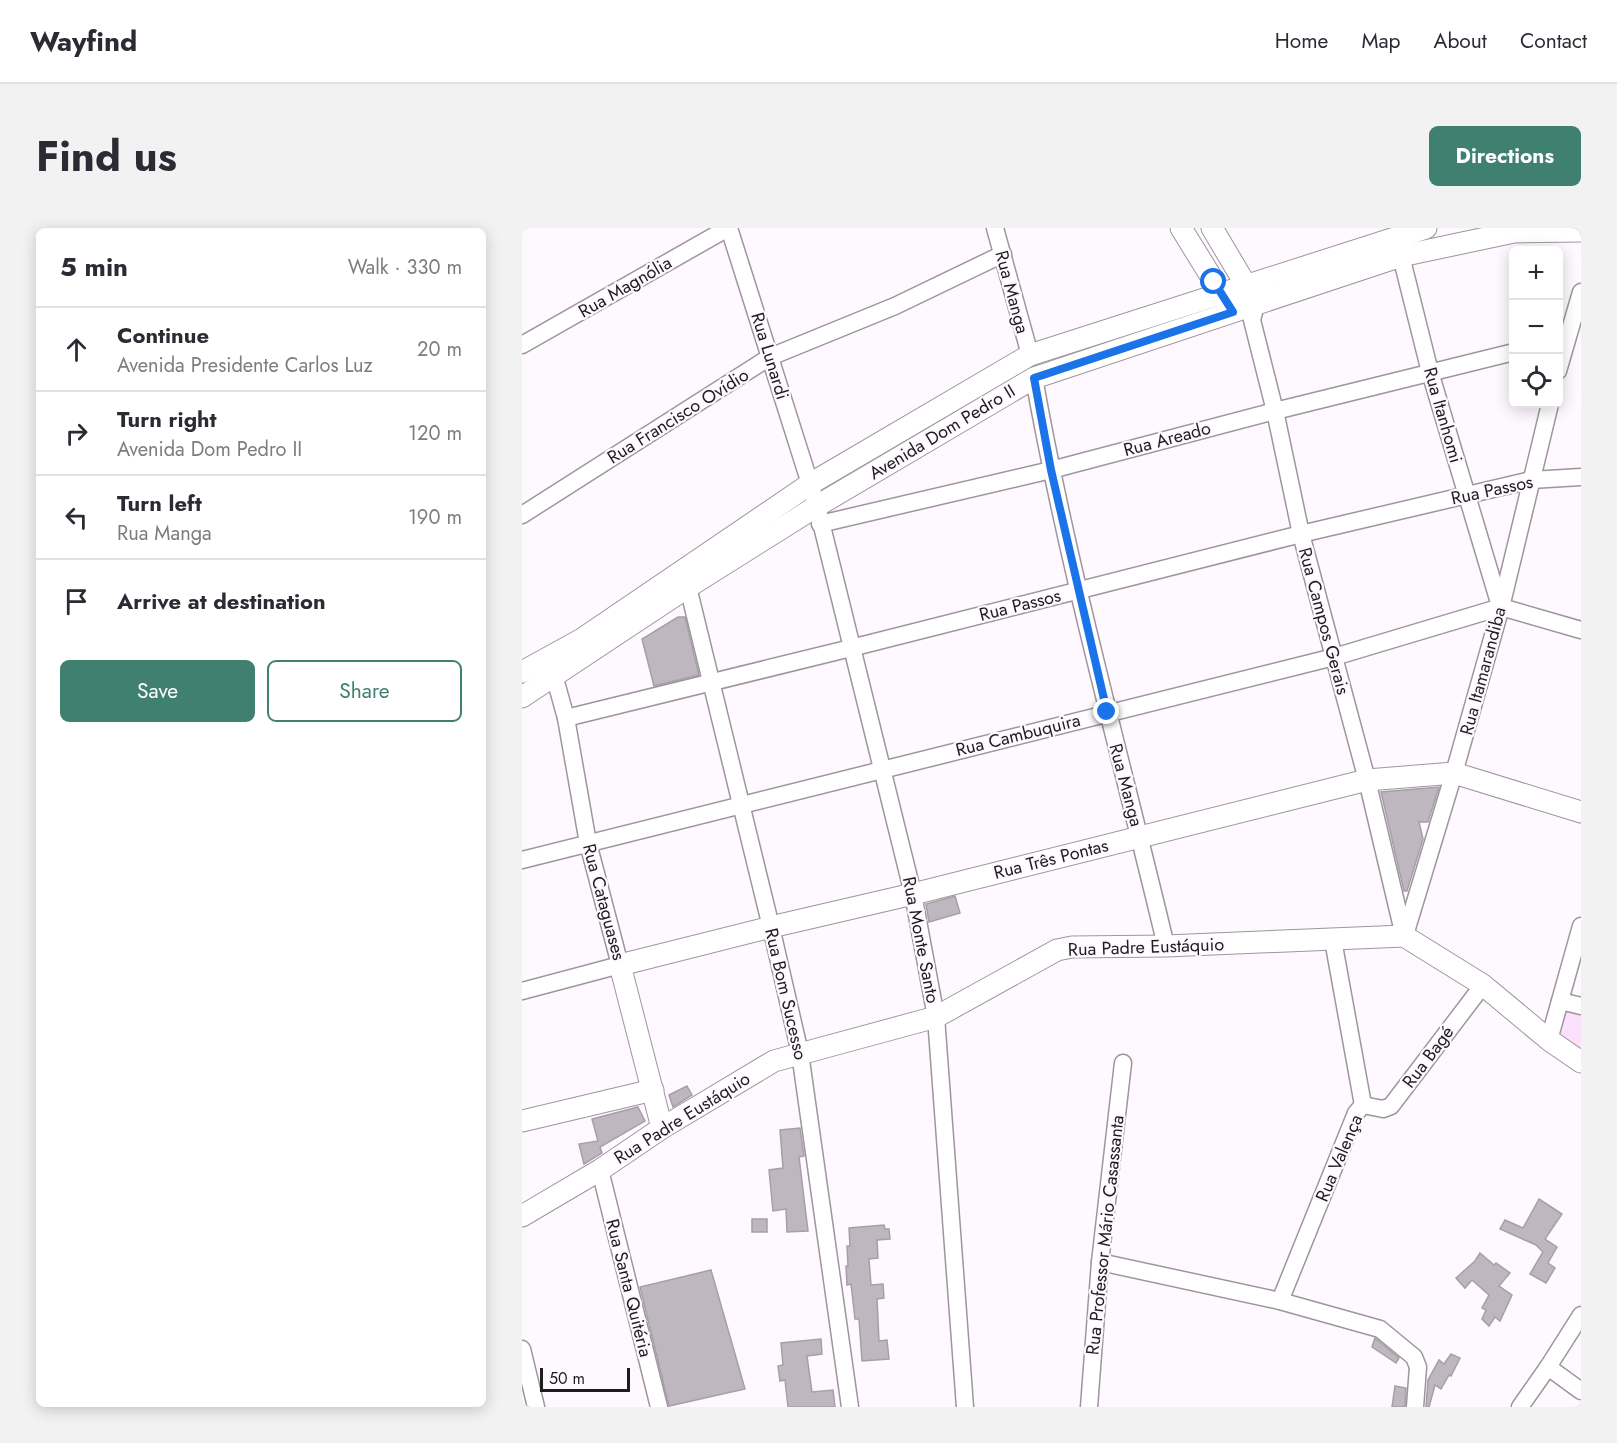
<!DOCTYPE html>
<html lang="en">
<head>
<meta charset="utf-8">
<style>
	body { margin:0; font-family:Jost,sans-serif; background:#f2f2f3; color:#2b2b33 }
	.controls { position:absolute; right:18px; top:18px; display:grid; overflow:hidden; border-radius:9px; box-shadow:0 3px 15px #0003 }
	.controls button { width:54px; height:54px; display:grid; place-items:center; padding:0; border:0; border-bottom:2px solid #e1e1e2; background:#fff; color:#2b2b33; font:30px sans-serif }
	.scale { position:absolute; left:18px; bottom:15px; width:90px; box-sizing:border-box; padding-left:6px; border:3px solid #1f1b1f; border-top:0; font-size:16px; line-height:21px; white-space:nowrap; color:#1f1b1f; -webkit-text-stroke:4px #fef9fe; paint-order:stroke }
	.stop { position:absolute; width:18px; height:18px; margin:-14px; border:4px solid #1a73e8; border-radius:50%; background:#fff }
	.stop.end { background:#1a73e8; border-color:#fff; box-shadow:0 2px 6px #0008 }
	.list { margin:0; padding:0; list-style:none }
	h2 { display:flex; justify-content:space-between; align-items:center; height:78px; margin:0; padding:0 24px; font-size:26px }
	h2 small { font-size:20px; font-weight:400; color:#7c7c81 }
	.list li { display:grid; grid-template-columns:39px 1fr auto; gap:18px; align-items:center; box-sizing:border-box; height:84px; padding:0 24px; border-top:2px solid #e1e1e2 }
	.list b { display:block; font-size:22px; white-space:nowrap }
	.list p { margin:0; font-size:20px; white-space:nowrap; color:#7c7c81 }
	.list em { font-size:20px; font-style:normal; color:#7c7c81 }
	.actions { display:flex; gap:12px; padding:18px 24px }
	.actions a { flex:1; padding:14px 0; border:2px solid #3f8070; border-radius:9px; text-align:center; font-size:21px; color:#3f8070 }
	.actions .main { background:#3f8070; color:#fff }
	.icon { flex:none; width:33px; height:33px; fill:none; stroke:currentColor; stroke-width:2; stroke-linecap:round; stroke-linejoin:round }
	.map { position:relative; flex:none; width:1059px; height:1179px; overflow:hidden; border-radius:9px }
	header { display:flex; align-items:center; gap:36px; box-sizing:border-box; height:84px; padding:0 30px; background:#fff; border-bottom:2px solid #e1e1e2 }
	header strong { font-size:28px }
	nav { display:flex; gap:33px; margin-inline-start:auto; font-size:21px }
	.intro { display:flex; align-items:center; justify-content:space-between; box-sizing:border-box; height:144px; padding:0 36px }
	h1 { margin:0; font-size:42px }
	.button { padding:15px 27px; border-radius:9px; background:#3f8070; color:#fff; font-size:21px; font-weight:700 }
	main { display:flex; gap:36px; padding:0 36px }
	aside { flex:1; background:#fff; border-radius:9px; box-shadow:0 3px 15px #0003 }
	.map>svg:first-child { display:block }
	.green { fill:#fde0fd }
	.building { fill:#bfb7bf; stroke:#a79fa7; stroke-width:1.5 }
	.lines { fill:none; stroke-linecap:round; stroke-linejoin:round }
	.minor-casing { stroke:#9e959e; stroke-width:19 }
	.major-casing { stroke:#9e959e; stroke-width:23 }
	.minor { stroke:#fff; stroke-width:16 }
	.major { stroke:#fff; stroke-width:21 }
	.route { stroke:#1a73e8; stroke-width:8 }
	.labels { text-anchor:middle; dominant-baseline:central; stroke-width:4.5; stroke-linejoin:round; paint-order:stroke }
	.street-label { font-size:18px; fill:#1f1b1f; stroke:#fef9fe }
</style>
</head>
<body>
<header>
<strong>Wayfind</strong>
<nav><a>Home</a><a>Map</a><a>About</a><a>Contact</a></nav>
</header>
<div class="intro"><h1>Find us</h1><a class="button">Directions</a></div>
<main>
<aside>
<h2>5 min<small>Walk · 330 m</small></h2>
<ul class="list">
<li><svg class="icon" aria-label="ahead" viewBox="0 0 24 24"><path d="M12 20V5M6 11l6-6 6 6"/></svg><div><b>Continue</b><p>Avenida Presidente Carlos Luz</p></div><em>20 m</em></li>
<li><svg class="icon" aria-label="right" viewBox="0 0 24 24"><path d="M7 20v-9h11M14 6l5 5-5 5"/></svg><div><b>Turn right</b><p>Avenida Dom Pedro II</p></div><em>120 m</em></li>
<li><svg class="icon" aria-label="left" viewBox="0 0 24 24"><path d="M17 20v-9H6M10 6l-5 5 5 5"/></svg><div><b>Turn left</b><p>Rua Manga</p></div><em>190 m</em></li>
<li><svg class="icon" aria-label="arrive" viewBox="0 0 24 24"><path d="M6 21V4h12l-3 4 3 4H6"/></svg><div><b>Arrive at destination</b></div></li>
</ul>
<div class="actions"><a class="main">Save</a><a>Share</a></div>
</aside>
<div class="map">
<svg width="1059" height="1179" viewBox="0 0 1059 1179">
	<rect width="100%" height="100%" fill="#fef9fe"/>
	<!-- green -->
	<polygon class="green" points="1038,773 1059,778 1059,834 1027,812"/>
	<!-- building -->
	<g class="building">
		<polygon points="156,389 163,389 177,447 132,458 120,411"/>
		<polygon points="917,559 906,594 897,594 901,611 885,663 882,663 859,564"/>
		<polygon points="433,668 438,685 407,694 404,676"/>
		<polygon points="165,858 170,867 151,879 147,867"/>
		<polygon points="116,879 123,893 78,919 80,925 62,936 57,916 76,913 70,891"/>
		<polygon points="278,900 282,928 277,929 286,1003 265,1004 264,981 251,983 247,942 261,940 258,902"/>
		<polygon points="1017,971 1040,986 1023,1011 1035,1019 1026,1035 1033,1040 1024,1055 1008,1046 1021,1024 1014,1017 978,1001 983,992 1001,1000"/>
		<rect x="230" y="991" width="15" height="13"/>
		<polygon points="362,997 363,1001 367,1001 368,1011 355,1012 356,1030 347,1031 349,1057 361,1056 362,1070 355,1071 357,1113 365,1112 367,1131 340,1133 337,1091 333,1091 329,1056 325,1057 324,1038 326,1038 325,1018 328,1018 327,1000"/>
		<polygon points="958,1025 972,1037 974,1035 988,1045 977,1058 990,1067 978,1093 973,1089 967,1098 960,1091 964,1082 960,1080 967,1067 950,1052 943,1060 934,1050 953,1033"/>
		<polygon points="189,1042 223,1161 147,1178 118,1059"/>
		<polygon points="853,1110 877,1130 874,1135 850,1119"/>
		<polygon points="299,1111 300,1126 285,1128 290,1164 311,1162 313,1179 266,1179 263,1152 258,1153 256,1138 261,1137 259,1115"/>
		<polygon points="929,1126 938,1130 929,1148 927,1147 919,1161 913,1157 907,1179 904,1179 906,1152 917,1132 922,1136"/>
		<polygon points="873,1158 884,1160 883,1179 870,1179"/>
	</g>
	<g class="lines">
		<!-- minor casing -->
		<g class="minor-casing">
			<g id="minor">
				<polyline points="207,0 295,278 391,666 414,789 443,1179"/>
				<polyline points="473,0 508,127"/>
				<polyline points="879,28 908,144 978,378"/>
				<polyline points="734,77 730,92 753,183 779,306 845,552 882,708"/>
				<polyline points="0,117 206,0"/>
				<polyline points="1036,143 1059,64"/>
				<path d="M512,150C546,341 599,529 644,718"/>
				<polyline points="0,287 248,129 373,78 481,26"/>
				<polyline points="298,296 529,242 753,183 992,124"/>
				<polyline points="166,359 249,699 278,825 328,1179"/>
				<polyline points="44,490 329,420 779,306 1009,252 1059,249"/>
				<polyline points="0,632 812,429 979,379 1059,402"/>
				<polyline points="883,707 932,545 979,379 1028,176"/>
				<polyline points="811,712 841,877"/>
				<polyline points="0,763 98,737 66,615 44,490 32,447"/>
				<polyline points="1038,773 1059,778"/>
				<polyline points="1027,812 1059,698"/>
				<polyline points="841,877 861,881 869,878 961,757"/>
				<polyline points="78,942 137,1179"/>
				<polyline points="578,1034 758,1073 858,1101 892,1129 896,1139 893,1179"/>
				<polyline points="758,1073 834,885 841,877"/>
				<polyline points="0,1121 14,1179"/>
				<polyline points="1026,1139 1059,1163"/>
				<polyline points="567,1179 578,1034 601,835"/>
				<polyline points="998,1179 1026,1139 1059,1087"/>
			</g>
		</g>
		<!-- major casing -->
		<g class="major-casing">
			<g id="major">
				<polyline points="659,0 706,76"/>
				<polyline points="690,0 731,69"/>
				<polyline points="0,444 60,411 288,256 508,127 904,0"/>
				<polyline points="0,469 166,359 295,278 512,150 879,28 992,4 1059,3"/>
				<polyline points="0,893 131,862"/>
				<polyline points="140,900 98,737 249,699 391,666 845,552 932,545 1059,584"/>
				<polyline points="0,988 78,942 140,900 252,833 414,789 535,722 550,719 644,718 882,708 961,757 1027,812 1059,834"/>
			</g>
		</g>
		<!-- minor -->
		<use href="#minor" class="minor"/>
		<!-- major -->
		<use href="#major" class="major"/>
	</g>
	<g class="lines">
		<!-- route -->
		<polyline class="route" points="585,484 529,242 512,150 711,84 692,54"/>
	</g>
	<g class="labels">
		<!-- street labels -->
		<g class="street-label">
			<text transform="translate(103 59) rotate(-30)">Rua Magnólia</text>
			<text transform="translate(490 64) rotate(75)">Rua Manga</text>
			<text transform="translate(248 128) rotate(73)">Rua Lunardi</text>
			<text transform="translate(921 187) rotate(74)">Rua Itanhomi</text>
			<text transform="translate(156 188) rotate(-32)">Rua Francisco Ovídio</text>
			<text transform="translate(420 204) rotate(-31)">Avenida Dom Pedro II</text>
			<text transform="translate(645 211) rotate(-15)">Rua Areado</text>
			<text transform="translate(970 262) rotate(-12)">Rua Passos</text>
			<text transform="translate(498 377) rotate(-14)">Rua Passos</text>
			<text transform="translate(802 393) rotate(75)">Rua Campos Gerais</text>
			<text transform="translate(961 443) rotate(-75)">Rua Itamarandiba</text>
			<text transform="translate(496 507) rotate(-14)">Rua Cambuquira</text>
			<text transform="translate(604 557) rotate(75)">Rua Manga</text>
			<text transform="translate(529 631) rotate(-14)">Rua Três Pontas</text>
			<text transform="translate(82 674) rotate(75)">Rua Cataguases</text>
			<text transform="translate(399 712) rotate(79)">Rua Monte Santo</text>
			<text transform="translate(624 719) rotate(-2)">Rua Padre Eustáquio</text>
			<text transform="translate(264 766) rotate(77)">Rua Bom Sucesso</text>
			<text transform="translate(906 829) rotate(-53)">Rua Bagé</text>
			<text transform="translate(160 890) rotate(-32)">Rua Padre Eustáquio</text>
			<text transform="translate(817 930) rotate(-67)">Rua Valença</text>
			<text transform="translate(583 1007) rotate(-84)">Rua Professor Mário Casassanta</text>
			<text transform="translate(107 1060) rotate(76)">Rua Santa Quitéria</text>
		</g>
	</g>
</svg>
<div class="controls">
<button>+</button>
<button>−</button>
<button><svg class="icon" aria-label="locate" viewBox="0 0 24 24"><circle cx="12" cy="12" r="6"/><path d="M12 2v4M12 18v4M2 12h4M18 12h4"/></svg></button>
</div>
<div class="scale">50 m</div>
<div class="stop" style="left:692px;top:54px"></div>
<div class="stop end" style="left:585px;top:484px"></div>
</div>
</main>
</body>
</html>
